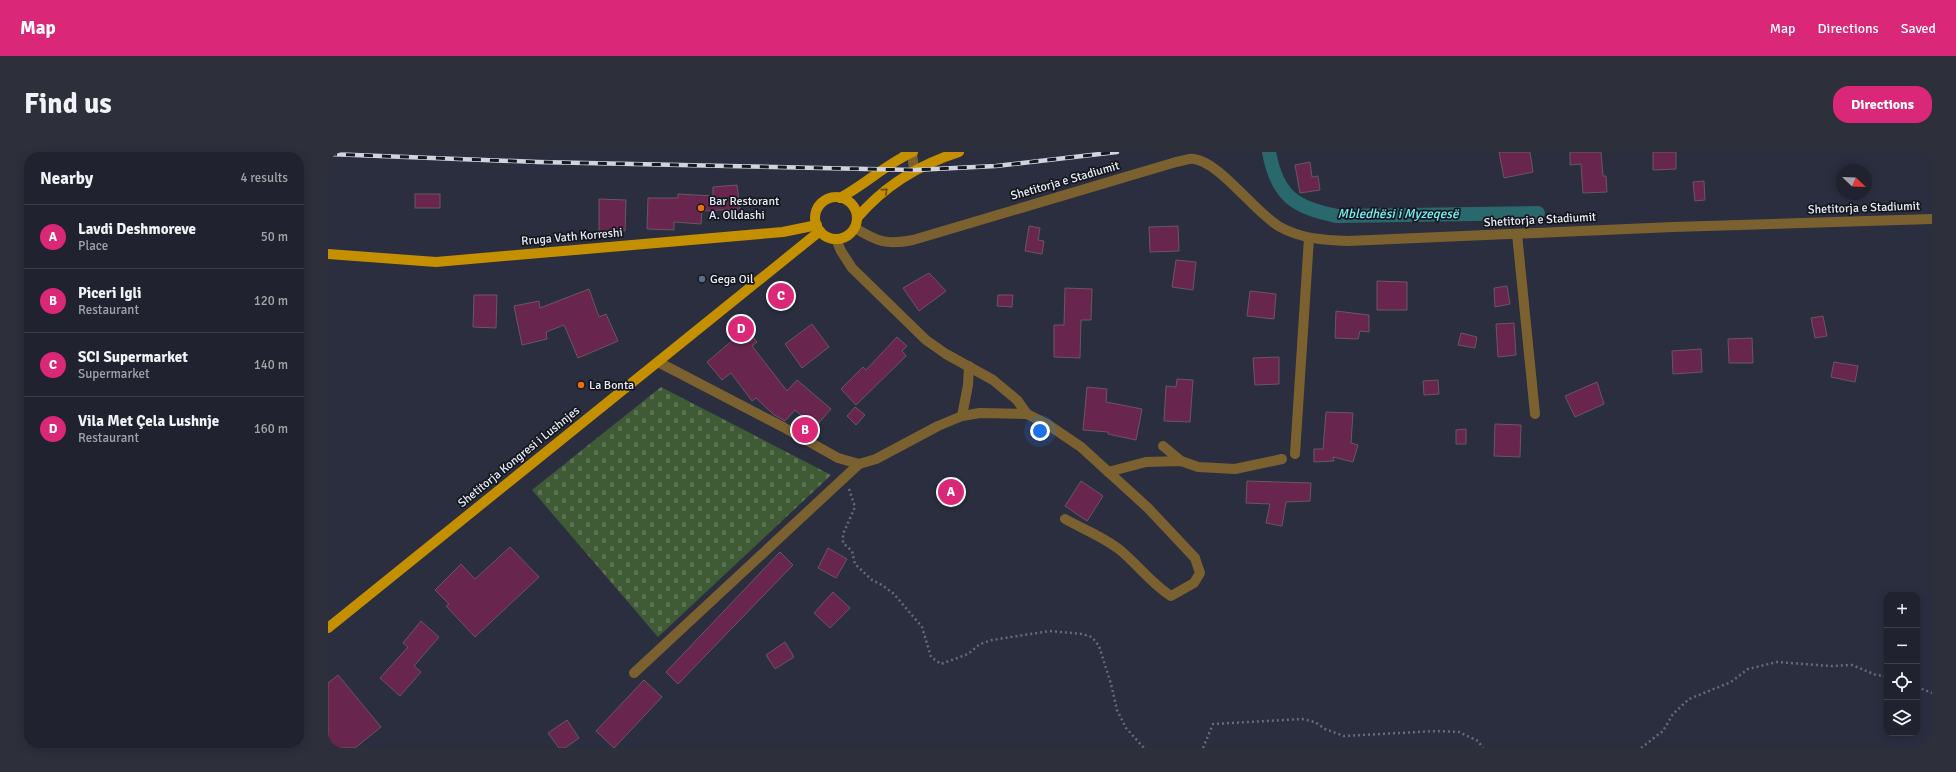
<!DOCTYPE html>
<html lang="en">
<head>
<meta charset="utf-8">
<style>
	body { margin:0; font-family:Signika,sans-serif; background:#2d2f3b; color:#f1f3f6 }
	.controls { position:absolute; right:12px; bottom:12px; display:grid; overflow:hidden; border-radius:8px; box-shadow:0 2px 10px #0003 }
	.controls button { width:36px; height:36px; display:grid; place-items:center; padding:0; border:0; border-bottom:1px solid #3d3f4b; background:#20222f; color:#f1f3f6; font:20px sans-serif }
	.compass { position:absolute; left:1508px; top:12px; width:36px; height:36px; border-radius:50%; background:#20222f; box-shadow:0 2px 10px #0003; rotate:113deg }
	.you { position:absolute; left:712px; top:279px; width:14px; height:14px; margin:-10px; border:3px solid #fff; border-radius:50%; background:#1a73e8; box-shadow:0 0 0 6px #1a73e833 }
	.badge { display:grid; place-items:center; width:26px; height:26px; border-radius:50%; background:#db2777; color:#fff; font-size:13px; font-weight:700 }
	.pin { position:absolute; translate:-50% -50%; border:2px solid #fff; box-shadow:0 1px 4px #0006 }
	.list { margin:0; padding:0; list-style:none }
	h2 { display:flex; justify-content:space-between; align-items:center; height:52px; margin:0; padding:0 16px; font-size:17px }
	h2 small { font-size:13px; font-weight:400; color:#a2a4aa }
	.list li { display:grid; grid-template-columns:26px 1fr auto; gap:12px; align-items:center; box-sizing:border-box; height:64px; padding:0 16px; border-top:1px solid #3d3f4b }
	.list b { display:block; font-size:15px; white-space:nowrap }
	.list p { margin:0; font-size:13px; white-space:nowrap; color:#a2a4aa }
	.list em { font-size:13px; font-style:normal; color:#a2a4aa }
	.icon { flex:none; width:22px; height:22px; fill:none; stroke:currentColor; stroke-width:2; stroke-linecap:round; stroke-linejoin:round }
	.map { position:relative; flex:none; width:1604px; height:596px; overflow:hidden; border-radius:16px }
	header { display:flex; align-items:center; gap:24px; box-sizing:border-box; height:56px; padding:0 20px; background:#db2777; color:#fff }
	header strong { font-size:19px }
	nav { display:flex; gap:22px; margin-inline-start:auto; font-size:14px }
	.intro { display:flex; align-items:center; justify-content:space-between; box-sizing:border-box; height:96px; padding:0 24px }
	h1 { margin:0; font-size:28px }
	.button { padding:10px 18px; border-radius:16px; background:#db2777; color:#fff; font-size:14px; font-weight:700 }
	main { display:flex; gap:24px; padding:0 24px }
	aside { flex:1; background:#20222f; border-radius:16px; box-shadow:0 2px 10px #0003 }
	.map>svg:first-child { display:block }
	.cemetery { fill:url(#cemetery-stones) }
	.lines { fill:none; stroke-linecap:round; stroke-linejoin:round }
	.canal { stroke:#29686d; stroke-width:14 }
	.building { fill:#68264e; stroke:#6a5660 }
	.path { stroke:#676a79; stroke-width:2.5; stroke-dasharray:2 3; stroke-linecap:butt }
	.minor { stroke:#7a612f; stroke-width:10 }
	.major { stroke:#c59000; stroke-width:10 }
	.rail-casing { stroke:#d1d3df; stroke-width:4.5 }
	.rail { stroke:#15171e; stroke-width:3; stroke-dasharray:9; stroke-linecap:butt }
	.oneway { stroke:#644d10 }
	.food-dot { fill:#e8710a; stroke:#15171e; stroke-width:1.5 }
	.service-dot { fill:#5c6f8a; stroke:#15171e; stroke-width:1.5 }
	.labels { text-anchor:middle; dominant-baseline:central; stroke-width:3.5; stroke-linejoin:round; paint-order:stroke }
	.street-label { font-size:12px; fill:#eaecf7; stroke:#15171e }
	.poi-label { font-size:12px; fill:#eaecf7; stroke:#15171e; text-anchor:start }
	.water-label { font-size:13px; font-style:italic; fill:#78f1fa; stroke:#15171e }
</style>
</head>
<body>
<header>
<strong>Map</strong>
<nav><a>Map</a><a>Directions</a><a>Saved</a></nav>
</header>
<div class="intro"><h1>Find us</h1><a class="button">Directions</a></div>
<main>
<aside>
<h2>Nearby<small>4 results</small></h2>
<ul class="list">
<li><span class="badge">A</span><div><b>Lavdi Deshmoreve</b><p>Place</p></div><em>50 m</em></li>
<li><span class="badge">B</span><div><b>Piceri Igli</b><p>Restaurant</p></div><em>120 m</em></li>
<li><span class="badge">C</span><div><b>SCI Supermarket</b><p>Supermarket</p></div><em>140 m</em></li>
<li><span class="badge">D</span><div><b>Vila Met Çela Lushnje</b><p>Restaurant</p></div><em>160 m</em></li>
</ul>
</aside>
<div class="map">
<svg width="1604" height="596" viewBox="0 0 1604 596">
	<defs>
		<pattern id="cemetery-stones" width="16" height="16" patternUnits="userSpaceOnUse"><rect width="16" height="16" fill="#3f5b35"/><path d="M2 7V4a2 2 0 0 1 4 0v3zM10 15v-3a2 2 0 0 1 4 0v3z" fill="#5b7353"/></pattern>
	</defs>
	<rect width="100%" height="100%" fill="#2b2e3f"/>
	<!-- cemetery -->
	<polygon class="cemetery" points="333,235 503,323 330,485 204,338"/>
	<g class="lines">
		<!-- canal -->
		<path class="canal" d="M941,0C949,44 967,56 1009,64L1210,61"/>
	</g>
	<!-- building -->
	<g class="building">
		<polygon points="1171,0 1202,0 1205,20 1176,26"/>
		<polygon points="1242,0 1273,0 1275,24 1278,24 1279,40 1255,41 1253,12 1242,13"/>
		<polygon points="1325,0 1348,0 1348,17 1325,18"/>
		<polygon points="982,10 984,25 990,24 992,38 972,41 967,13"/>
		<polygon points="1376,29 1377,48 1367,49 1365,30"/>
		<polygon points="409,33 412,57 374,59 373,72 346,70 346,78 319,77 320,46 350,46 350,42 385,44 385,35"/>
		<rect x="87" y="42" width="25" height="14"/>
		<polygon points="271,47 298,48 297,79 271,79"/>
		<polygon points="701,74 712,76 710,88 716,89 714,102 697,99"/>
		<polygon points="850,74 851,99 822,100 821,75"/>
		<polygon points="848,108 868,110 865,138 844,135"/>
		<polygon points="601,121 618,139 591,159 575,136"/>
		<polygon points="1049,129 1079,130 1079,158 1049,158"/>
		<polygon points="1179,134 1182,152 1167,155 1166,136"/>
		<polygon points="737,136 764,137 763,168 753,168 752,206 726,205 726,173 736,173"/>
		<polygon points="261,137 271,165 278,162 290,189 250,206 236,173 218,180 219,187 194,193 186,154 211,149 212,156"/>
		<polygon points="922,139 948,142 946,167 919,164"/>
		<polygon points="146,143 169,143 168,176 145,175"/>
		<polygon points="670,143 685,143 684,155 669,154"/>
		<polygon points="1008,159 1041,163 1041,180 1032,179 1030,187 1007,186"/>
		<polygon points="1495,164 1499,184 1487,186 1483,166"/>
		<polygon points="1186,171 1188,203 1170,205 1168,172"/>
		<polygon points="484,172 501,195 474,216 457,192"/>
		<polygon points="418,177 429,190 424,194 459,239 469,228 503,257 487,275 467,258 457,269 445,262 428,246 424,249 403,221 394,228 379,210"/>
		<polygon points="1133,181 1149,185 1147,196 1130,193"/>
		<polygon points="569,185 579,194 574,199 578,204 528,253 513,237 535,215 538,218"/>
		<polygon points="1424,186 1425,211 1401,211 1400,187"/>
		<polygon points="1373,197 1374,220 1345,222 1344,199"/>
		<polygon points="951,205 951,232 927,233 925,206"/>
		<polygon points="1506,210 1530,214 1527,230 1503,225"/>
		<polygon points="849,227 865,228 862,270 836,269 838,234 848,235"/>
		<polygon points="1110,228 1111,242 1096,243 1095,229"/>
		<polygon points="1269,230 1276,252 1247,265 1237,244"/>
		<polygon points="759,235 779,237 778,250 814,257 808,288 780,282 780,280 755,278"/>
		<polygon points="527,255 537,263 528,273 519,264"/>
		<polygon points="998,260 1025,261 1023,291 1030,293 1025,310 1005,305 1006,309 986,310 986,297 995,297"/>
		<polygon points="1167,272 1193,273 1192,305 1166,304"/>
		<polygon points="1138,277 1138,292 1128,292 1128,278"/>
		<polygon points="753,329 775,344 759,369 737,354"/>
		<polygon points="919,329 983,331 982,349 958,350 954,374 938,371 942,352 918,351"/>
		<polygon points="182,395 211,425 147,485 118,454 121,452 107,438 133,412 147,427"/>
		<polygon points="500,396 519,407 508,426 490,416"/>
		<polygon points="452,400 465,413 350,532 338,520"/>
		<polygon points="505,440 522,456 502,476 486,461"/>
		<polygon points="93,469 111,485 86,514 93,520 72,544 52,526 80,495 75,491"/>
		<polygon points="457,490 466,505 447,517 438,503"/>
		<polygon points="10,523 53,575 27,596 0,596 0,531"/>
		<polygon points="316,528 334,545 286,596 268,579"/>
		<polygon points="239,568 251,586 237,596 231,596 220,581"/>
	</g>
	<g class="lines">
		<!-- path -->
		<g class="path">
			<polyline points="521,337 527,355 515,382 515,391 524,399 527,412 544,428 554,433 566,442 594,475 603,505 613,512 640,502 652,492 664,488 722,479 754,482 764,485 771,494 783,532 789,558 798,576 816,596"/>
			<polyline points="1589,535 1604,541"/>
			<polyline points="875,596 885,572 974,567 987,570 997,577 1016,584 1108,579 1131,580 1150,589 1155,596"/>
			<polyline points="1313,596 1335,579 1345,562 1361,547 1403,530 1420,517 1449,510 1503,514 1524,513 1548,523 1559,524"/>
		</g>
		<!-- minor -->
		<g class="minor">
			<polyline points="577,0 584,0 586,18"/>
			<path d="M527,76C550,90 558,93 585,88L848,10C854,9 861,6 866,7C892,10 927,61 952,75C974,87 996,88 1020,89L1345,75L1604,67"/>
			<polyline points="1189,82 1207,262"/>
			<polyline points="508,87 513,99 524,116 598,188 618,202 665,228 689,248 699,262"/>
			<path d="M330,210L455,275L510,306L531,312L548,307L610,274L634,264L652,261L699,262L719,272L753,295L820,356L867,406L872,421L866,431L843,444C824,432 810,413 792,398C776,385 755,377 737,367"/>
			<polyline points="634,264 640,233 641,214"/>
			<polyline points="835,294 853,309"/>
			<polyline points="967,302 981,86"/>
			<polyline points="780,320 818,310 853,309 870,315 907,317 954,307"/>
			<polyline points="306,521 531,312"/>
		</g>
		<!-- major -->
		<g class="major">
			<circle cx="508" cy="66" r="21"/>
			<path d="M512,46C538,32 558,12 585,0"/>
			<path d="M529,66C557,33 590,13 631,0"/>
			<polyline points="0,102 108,110 455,80 489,73"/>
			<polyline points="0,476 492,79"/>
		</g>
		<!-- rail casing -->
		<g class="rail-casing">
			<polyline id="rail" points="0,2 210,10 586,18 668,14 789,0"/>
		</g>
		<!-- rail -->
		<use href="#rail" class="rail"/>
	</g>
	<!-- one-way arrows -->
	<defs><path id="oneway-chevron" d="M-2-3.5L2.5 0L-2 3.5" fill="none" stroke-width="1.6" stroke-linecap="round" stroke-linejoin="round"/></defs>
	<use class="oneway" href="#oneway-chevron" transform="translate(557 39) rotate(-40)"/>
	<!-- markers -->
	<g class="food-dot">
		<circle cx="373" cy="56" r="4"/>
		<circle cx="253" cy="233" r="4"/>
	</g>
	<circle class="service-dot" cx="374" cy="127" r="4"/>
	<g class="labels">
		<!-- street labels -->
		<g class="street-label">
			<text transform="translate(737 29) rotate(-16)">Shetitorja e Stadiumit</text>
			<text transform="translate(1536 56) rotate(-2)">Shetitorja e Stadiumit</text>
			<text transform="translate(1212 68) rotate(-3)">Shetitorja e Stadiumit</text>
			<text transform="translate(244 85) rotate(-5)">Rruga Vath Korreshi</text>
			<text transform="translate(191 305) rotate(-39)">Shetitorja Kongresi i Lushnjes</text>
		</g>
		<!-- poi labels -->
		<g class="poi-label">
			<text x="381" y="49">Bar Restorant<tspan x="381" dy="14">A. Olldashi</tspan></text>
			<text x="382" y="127">Gega Oil</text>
			<text x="261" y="233">La Bonta</text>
		</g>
		<!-- water labels -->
		<g class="water-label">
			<text x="1070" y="62">Mbledhësi i Myzeqesë</text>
		</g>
	</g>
</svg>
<div class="controls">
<button>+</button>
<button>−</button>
<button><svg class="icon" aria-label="locate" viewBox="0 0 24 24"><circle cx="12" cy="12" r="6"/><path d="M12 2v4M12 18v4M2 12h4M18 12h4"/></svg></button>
<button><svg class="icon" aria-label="layers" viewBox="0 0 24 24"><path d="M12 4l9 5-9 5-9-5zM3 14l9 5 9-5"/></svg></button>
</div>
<svg class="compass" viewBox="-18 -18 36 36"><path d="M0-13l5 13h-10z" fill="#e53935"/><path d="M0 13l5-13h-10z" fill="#a2a4aa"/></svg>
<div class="you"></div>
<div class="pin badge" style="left:623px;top:340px">A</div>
<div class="pin badge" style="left:477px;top:278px">B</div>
<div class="pin badge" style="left:453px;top:144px">C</div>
<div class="pin badge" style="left:413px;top:177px">D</div>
</div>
</main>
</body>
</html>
